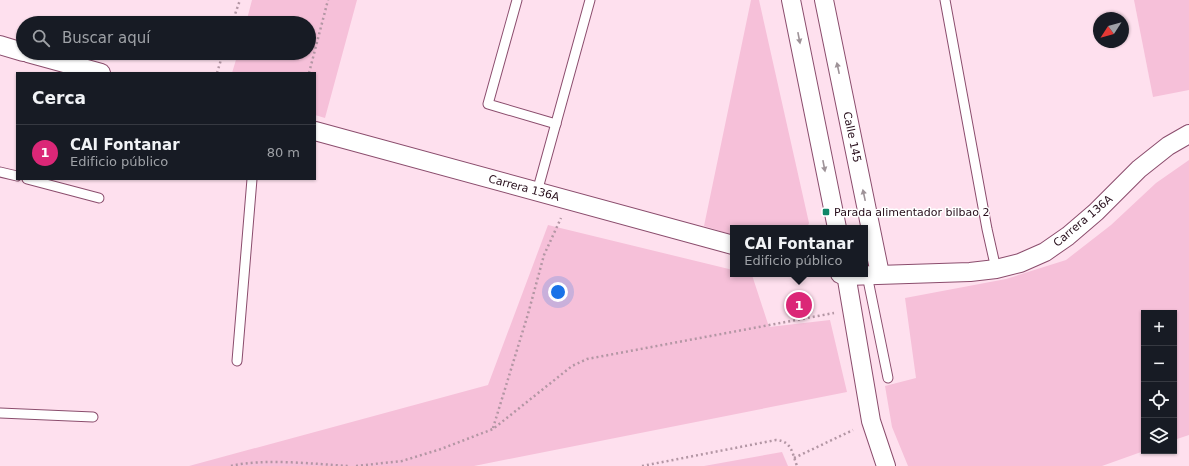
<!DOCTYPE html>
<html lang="es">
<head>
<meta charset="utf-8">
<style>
	body { margin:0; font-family:"DejaVu Sans",sans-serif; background:#20242c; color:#f1f3f6 }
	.controls { position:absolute; right:12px; bottom:12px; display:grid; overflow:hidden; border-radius:0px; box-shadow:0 1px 3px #0004 }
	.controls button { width:36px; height:36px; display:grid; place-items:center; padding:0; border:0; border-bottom:1px solid #363941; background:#171b24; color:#f1f3f6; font:20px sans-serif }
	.compass { position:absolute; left:1093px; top:12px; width:36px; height:36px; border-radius:50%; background:#171b24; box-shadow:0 1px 3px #0004; rotate:234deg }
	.you { position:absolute; left:558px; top:292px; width:14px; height:14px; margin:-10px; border:3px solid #fff; border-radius:50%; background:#1a73e8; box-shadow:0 0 0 6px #1a73e833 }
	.badge { display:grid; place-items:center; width:26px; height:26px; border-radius:50%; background:#db2777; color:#fff; font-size:13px; font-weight:700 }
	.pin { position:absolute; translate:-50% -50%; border:2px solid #fff; box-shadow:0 1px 4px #0006 }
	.popup { position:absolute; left:730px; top:225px; width:138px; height:52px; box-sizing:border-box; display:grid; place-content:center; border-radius:0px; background:#171b24; filter:drop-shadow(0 1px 3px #0005); font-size:13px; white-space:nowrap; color:#9ea1a6 }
	.popup b { font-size:15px; color:#f1f3f6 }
	.popup::after { content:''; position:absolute; left:50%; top:100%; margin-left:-8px; border:8px solid transparent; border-top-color:#171b24 }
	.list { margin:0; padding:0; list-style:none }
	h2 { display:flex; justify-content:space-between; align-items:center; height:52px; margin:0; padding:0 16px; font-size:17px }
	h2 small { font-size:13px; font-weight:400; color:#9ea1a6 }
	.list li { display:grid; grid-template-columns:26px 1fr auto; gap:12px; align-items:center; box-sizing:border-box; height:56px; padding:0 16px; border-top:1px solid #363941 }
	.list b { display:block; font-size:15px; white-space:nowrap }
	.list p { margin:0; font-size:13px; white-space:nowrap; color:#9ea1a6 }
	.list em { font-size:13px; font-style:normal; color:#9ea1a6 }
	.icon { flex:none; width:22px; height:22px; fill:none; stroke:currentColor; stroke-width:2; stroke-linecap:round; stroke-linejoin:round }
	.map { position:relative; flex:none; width:1189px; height:466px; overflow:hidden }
	.search { position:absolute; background:#171b24; box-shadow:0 1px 3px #0004; left:16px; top:16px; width:300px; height:44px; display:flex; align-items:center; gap:10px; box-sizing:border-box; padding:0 14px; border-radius:22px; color:#9ea1a6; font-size:15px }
	.panel { position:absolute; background:#171b24; box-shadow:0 1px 3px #0004; left:16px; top:72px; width:300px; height:108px; border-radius:0px }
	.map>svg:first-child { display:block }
	.green { fill:#f6c0d9 }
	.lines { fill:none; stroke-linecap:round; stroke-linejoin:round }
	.service-casing { stroke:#8b4d6d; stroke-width:11 }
	.minor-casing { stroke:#8b4d6d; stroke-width:20 }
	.path { stroke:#b396a4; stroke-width:2.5; stroke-dasharray:2 3; stroke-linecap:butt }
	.service { stroke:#fff; stroke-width:9 }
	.minor { stroke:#fff; stroke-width:18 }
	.oneway { fill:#9e9398 }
	.poi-dot { fill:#108768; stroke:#fff; stroke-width:1.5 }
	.labels { text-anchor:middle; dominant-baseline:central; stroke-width:3; stroke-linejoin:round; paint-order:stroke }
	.street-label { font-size:11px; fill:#270e1b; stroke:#fff }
	.poi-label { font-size:11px; fill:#270e1b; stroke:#fff; text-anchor:start }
</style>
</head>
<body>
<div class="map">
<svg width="1189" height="466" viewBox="0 0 1189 466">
	<rect width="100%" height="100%" fill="#fee0ee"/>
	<!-- green -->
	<g class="green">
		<polygon points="252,0 357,0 325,118 315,115 315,73 232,73 238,53 309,53 309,23 246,23"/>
		<polygon points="751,0 759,0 809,223 807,228 733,228 733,235 704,226"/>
		<polygon points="1134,0 1189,0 1189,90 1153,97"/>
		<polygon points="1189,160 1189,435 1174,440 1174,313 1144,313 1144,451 1102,466 908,466 892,427 885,386 916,378 905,298 1006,279 1066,260 1111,225 1156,183"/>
		<polygon points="548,225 733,270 733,274 752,275 769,327 830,320 847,392 474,466 189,466 488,385"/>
		<polygon points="782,452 788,466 704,466"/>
	</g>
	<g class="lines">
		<!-- service casing -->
		<g class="service-casing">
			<g id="service">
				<polyline points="517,0 488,104 556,124"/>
				<polyline points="945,0 987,229 996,269"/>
				<polyline points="0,172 17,176"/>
				<polyline points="27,179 99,198"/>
				<polyline points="537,192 590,0"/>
				<polyline points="867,275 888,378"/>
				<polyline points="237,361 252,179"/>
				<polyline points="0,413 93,417"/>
			</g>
		</g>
		<!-- minor casing -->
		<g class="minor-casing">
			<g id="minor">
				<polyline points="791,0 837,228"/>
				<polyline points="824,0 880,274"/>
				<polyline points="0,45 23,52"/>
				<polyline points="28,53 101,73"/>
				<polyline points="315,131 733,245"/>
				<polyline points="840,274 847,276 970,272 996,269 1020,263 1045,252 1068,236 1096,212 1139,169 1168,146 1189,134"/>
				<polyline points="846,274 871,421 886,466"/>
			</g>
		</g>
		<!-- path -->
		<g class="path">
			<polyline points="232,23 240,0"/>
			<polyline points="217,73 223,53"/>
			<polyline points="309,73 328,0"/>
			<polyline points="493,428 528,314 544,255 561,218"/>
			<polyline points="794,458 853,430"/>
			<path d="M231,466C264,458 314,464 348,466"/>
			<polyline points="356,466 402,461 441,449 493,429 572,366 587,359 834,313"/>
			<path d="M642,466L776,440C792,441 792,453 797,466"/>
		</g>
		<!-- service -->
		<use href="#service" class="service"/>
		<!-- minor -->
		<use href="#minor" class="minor"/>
	</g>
	<!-- one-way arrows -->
	<defs><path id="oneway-solid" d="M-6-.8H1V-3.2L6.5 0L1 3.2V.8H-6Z"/></defs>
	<g class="oneway">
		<use href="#oneway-solid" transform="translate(799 38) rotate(79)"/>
		<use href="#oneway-solid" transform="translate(838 68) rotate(-102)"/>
		<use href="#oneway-solid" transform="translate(824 166) rotate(79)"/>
		<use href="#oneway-solid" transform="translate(864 195) rotate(-102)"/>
	</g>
	<!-- markers -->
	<rect class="poi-dot" x="822" y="208" width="8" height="8" rx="2"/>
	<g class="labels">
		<!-- street labels -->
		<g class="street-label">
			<text transform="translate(852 137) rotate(78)">Calle 145</text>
			<text transform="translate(524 188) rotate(15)">Carrera 136A</text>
			<text transform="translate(1083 221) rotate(-40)">Carrera 136A</text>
		</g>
		<!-- poi labels -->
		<g class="poi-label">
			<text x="834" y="212">Parada alimentador bilbao 2</text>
		</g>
	</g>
</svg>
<div class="controls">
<button>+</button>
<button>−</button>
<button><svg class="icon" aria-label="locate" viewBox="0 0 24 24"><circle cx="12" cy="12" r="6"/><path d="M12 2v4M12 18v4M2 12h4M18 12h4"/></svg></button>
<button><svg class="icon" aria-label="layers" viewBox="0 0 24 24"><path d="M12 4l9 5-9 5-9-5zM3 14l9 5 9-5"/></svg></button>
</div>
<svg class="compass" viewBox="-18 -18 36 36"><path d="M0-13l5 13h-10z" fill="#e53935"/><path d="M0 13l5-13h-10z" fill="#9ea1a6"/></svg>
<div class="you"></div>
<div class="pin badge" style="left:799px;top:305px">1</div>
<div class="popup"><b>CAI Fontanar</b>Edificio público</div>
<div class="search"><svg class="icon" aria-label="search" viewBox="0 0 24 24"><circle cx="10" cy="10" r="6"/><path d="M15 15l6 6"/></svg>Buscar aquí</div>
<section class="panel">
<h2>Cerca<small></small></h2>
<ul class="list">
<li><span class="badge">1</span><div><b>CAI Fontanar</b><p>Edificio público</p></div><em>80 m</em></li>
</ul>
</section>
</div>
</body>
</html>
